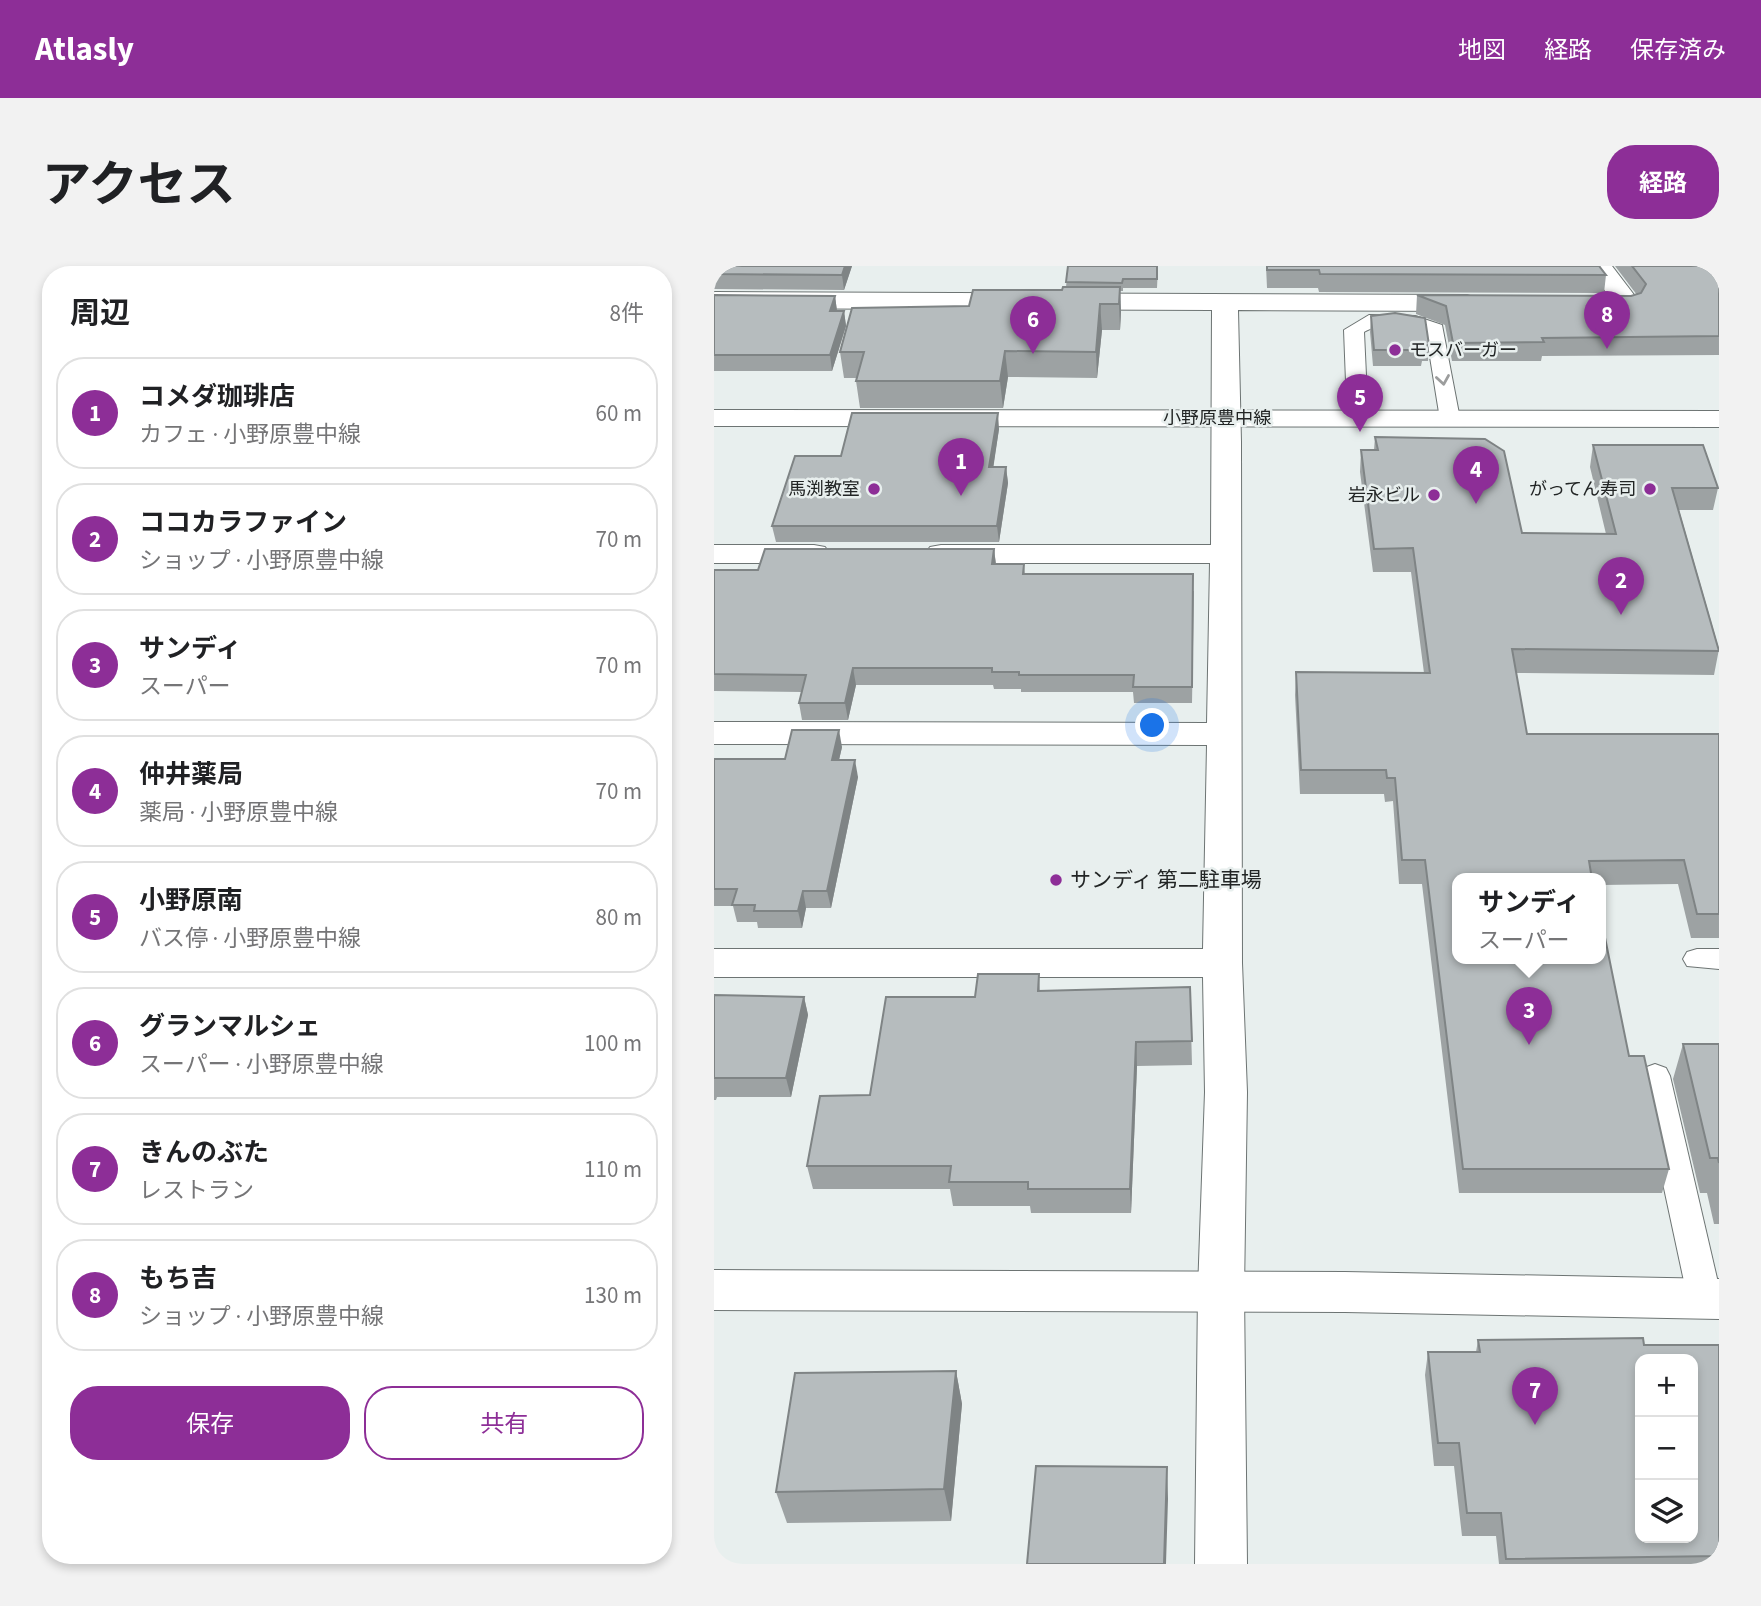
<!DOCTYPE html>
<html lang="ja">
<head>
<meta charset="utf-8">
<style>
	body { margin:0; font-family:"Source Sans 3","Noto Sans JP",sans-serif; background:#f2f2f2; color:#202124 }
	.controls { position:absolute; right:21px; bottom:21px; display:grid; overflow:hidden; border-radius:14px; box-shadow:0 4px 10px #0003 }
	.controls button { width:63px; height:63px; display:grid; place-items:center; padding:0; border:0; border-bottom:2px solid #e0e0e0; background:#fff; color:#202124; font:35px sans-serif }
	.you { position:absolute; left:439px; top:460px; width:24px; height:24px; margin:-18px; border:5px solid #fff; border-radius:50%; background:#1a73e8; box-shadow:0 0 0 10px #1a73e833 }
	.badge { display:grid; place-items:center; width:46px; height:46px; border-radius:50%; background:#8d2e97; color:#fff; font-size:23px; font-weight:700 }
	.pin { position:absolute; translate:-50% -58px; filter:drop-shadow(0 2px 4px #0008) }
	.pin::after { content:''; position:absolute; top:37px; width:24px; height:21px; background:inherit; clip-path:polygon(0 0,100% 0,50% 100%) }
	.popup { position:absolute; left:738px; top:607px; width:154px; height:91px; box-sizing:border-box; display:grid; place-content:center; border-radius:14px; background:#fff; filter:drop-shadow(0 2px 5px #0005); font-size:23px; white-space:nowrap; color:#757577 }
	.popup b { font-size:26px; color:#202124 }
	.popup::after { content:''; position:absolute; left:50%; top:100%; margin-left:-14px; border:14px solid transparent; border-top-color:#fff }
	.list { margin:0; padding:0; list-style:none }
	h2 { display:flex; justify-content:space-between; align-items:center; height:91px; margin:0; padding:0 28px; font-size:30px }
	h2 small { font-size:23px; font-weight:400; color:#757577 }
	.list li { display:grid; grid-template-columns:46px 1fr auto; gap:21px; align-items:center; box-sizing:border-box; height:112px; margin:0 14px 14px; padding:0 14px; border:2px solid #e0e0e0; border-radius:28px }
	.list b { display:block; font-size:26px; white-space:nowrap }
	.list p { margin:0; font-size:23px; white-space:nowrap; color:#757577 }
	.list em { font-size:23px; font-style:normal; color:#757577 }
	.actions { display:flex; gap:14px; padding:21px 28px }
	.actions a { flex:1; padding:16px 0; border:2px solid #8d2e97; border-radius:28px; text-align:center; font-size:24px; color:#8d2e97 }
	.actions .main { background:#8d2e97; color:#fff }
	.icon { flex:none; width:38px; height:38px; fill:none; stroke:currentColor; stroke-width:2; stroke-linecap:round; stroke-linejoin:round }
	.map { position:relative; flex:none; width:1005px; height:1298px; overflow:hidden; border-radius:28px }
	header { display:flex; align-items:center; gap:42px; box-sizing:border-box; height:98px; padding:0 35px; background:#8d2e97; color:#fff }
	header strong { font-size:33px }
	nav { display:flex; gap:38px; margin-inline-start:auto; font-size:24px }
	.intro { display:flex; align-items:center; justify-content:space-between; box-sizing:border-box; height:168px; padding:0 42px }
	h1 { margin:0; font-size:49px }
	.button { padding:18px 32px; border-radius:28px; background:#8d2e97; color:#fff; font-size:24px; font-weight:700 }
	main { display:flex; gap:42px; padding:0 42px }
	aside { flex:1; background:#fff; border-radius:28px; box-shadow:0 4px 10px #0003 }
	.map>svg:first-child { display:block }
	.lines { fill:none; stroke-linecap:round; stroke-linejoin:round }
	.service-casing { stroke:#6d7473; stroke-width:2 }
	.minor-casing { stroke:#6d7473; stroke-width:2 }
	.tertiary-casing { stroke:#6d7473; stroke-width:2 }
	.service { fill:#fff; fill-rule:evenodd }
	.minor { fill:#fff; fill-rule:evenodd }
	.tertiary { fill:#fff; fill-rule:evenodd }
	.wall { fill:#9da2a3 }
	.shaded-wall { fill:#7f8485 }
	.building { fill:#b6bcbe; stroke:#7f8485; stroke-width:2; fill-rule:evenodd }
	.oneway { stroke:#9c9d9d }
	.poi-dot { fill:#8d2e97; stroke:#e8efee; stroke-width:2.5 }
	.labels { text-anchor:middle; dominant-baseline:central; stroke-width:5; stroke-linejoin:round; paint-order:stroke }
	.far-poi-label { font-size:18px; fill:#222525; stroke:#e8efee; text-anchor:end }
	.far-street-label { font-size:18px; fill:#222525; stroke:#e8efee }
	.poi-label { font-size:21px; fill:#222525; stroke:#e8efee; text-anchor:start }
</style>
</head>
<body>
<header>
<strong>Atlasly</strong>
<nav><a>地図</a><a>経路</a><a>保存済み</a></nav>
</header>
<div class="intro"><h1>アクセス</h1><a class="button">経路</a></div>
<main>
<aside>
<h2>周辺<small>8件</small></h2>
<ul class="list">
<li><span class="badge">1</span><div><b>コメダ珈琲店</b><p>カフェ · 小野原豊中線</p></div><em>60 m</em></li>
<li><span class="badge">2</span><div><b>ココカラファイン</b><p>ショップ · 小野原豊中線</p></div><em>70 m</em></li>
<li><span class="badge">3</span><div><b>サンディ</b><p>スーパー</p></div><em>70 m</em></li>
<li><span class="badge">4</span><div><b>仲井薬局</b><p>薬局 · 小野原豊中線</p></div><em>70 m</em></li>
<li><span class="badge">5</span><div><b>小野原南</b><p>バス停 · 小野原豊中線</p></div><em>80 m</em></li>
<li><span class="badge">6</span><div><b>グランマルシェ</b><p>スーパー · 小野原豊中線</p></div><em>100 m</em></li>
<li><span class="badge">7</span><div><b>きんのぶた</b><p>レストラン</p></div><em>110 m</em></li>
<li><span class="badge">8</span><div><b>もち吉</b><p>ショップ · 小野原豊中線</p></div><em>130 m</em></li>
</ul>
<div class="actions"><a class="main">保存</a><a>共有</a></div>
</aside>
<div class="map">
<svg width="1005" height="1298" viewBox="0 0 1005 1298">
	<rect width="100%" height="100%" fill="#e8efee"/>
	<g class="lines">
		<!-- service casing -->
		<g class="service-casing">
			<g id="service">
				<path d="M655,49L701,50L728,59L746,153L743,157H729L726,153L712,66C694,60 666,56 650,66L654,153L651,157H637L633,142L630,64Z"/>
				<polygon points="983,683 1005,683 1005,703 973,700 969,693 973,686"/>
				<polygon points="941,798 952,802 956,810 1005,1021 1003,1044 991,1048 979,1044 974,1034 926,810 930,802"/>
			</g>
		</g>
		<!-- minor casing -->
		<g class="minor-casing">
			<g id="minor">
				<polygon points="872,0 898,0 927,38 923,43 914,46 864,43 860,38 864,33 895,30"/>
				<polygon points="0,26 753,29 762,32 766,37 762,42 753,45 524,44 527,176 528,697 533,826 530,1025 533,1298 481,1298 484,1025 491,826 489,711 0,711 0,683 489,683 493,479 0,478 0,456 493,457 496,297 227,297 216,295 211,288 216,281 227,279 497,279 498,44 0,42"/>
				<polygon points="0,279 100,279 111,281 116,288 111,295 100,297 0,297"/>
			</g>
		</g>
		<!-- tertiary casing -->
		<g class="tertiary-casing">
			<g id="tertiary">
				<polygon points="0,144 1005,145 1005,161 0,160"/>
				<polygon points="0,1004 631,1006 1005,1013 1005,1053 631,1046 0,1044"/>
			</g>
		</g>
		<!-- service -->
		<use href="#service" class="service"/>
		<!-- minor -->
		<use href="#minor" class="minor"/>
		<!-- tertiary -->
		<use href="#tertiary" class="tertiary"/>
	</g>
	<!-- wall -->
	<g class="wall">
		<polygon points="0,0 138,0 130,24 0,23"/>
		<polygon points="354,0 444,0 443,22 409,22 409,25 406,25 407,46 406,64 388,64 383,112 294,111 289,142 146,142 142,115 143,112 130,112 126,86 348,24 352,21"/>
		<polygon points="552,0 886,0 892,9 890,27 605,26 604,22 553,22"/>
		<polygon points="901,0 1005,0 1005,89 828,90 827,95 738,95 731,59 702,48 703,29 917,30 923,29"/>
		<polygon points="0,29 121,30 123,45 130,45 132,60 118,105 0,105"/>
		<polygon points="657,50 715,79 714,95 708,95 707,100 659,100 656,66"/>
		<polygon points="285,163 279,201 292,201 294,217 285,276 62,276 58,260 127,190"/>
		<polygon points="661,171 808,267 892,268 876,201 879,179 1004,222 999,244 965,244 1005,383 1000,409 802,407 813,468 1005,468 1005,672 977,672 964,618 887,619 887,613 743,613 915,790 955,903 948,927 745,927 708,618 685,618 679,535 671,536 670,528 586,528 581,429 582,406 710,407 697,306 659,306 646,206 647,184 660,184"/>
		<polygon points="280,283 282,298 310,298 311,308 480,325 478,437 420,437 419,426 307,426 307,423 280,423 279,419 142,419 134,454 88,454 85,437 88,426 0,425 0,304 44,304"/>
		<polygon points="128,481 125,494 144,511 117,642 92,642 88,662 44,662 43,656 23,656 19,640 0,640 0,493 71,493"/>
		<polygon points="325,708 326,725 476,721 478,799 423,800 417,947 317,947 316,940 239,940 236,923 99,923 93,900 156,829 261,731"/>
		<polygon points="0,729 90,731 94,749 77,831 3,831 2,834 0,834"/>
		<polygon points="969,778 1005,778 1005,958 1000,958 993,927 986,927 959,813"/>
		<polygon points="764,1074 930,1079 1005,1079 1005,1298 785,1298 782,1270 748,1270 740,1200 720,1200 711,1109 714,1086 762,1086"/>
		<polygon points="242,1105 248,1138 237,1255 73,1257 62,1226"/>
	</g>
	<!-- shaded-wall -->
	<g class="shaded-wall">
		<polygon points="131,0 138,0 130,24 128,9"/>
		<polygon points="406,21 407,46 406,64 405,38"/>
		<polygon points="121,30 123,45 116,45"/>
		<polygon points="386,38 388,64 383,112 382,86"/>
		<polygon points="130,45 132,60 118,105 116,89"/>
		<polygon points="291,85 294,111 289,142 286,115"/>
		<polygon points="284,147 285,163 277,217 275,201"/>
		<polygon points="292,201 294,217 285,276 283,260"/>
		<polygon points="280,283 282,300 278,298"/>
		<polygon points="139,402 142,419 134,454 131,437"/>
		<polygon points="125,464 128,481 121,511 118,494"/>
		<polygon points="141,494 144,511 117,642 113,625"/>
		<polygon points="89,625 92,642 88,662 84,645"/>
		<polygon points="90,731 94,749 77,831 72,812"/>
		<polygon points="422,776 423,800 417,947 416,923"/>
		<polygon points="242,1105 248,1138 237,1255 230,1223"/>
		<polygon points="453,1201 454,1233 452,1298 450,1298"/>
	</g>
	<!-- building -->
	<g class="building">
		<polygon points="0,0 131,0 128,9 0,8"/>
		<polygon points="354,0 443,0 443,13 409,13 408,17 352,16"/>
		<polygon points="553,0 885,0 892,9 606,8 605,4 553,4"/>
		<polygon points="918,0 1005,0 1005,70 828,72 830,76 739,77 732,40 703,29 917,30 927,27 932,18"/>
		<polygon points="349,21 406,21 405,38 386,38 382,86 291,85 286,115 142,115 150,86 126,86 138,42 255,40 259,24 348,24"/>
		<polygon points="0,29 121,30 116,45 130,45 116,89 0,89"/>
		<polygon points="681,47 711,52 715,79 708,79 709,84 660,84 657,50"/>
		<polygon points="138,147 284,147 275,201 292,201 283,260 58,260 81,190 127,190"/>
		<polygon points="661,171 771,173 790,185 808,267 902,268 879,179 989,179 1004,222 958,222 1005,385 798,383 813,468 1005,468 1005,648 983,648 970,594 875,595 878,613 743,613 743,693 887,693 887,652 915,790 930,790 955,903 749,903 711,594 688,594 681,512 673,512 672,504 587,504 582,406 716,407 699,282 660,283 647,184 664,184"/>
		<polygon points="51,283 280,283 278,298 310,298 309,308 479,308 478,421 419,421 420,409 305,409 305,406 278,406 278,402 139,402 131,437 85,437 92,409 0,408 0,304 44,304"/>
		<polygon points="78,464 125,464 118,494 141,494 113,625 89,625 84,645 40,645 41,639 18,639 23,623 0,623 0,493 71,493"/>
		<polygon points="264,708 325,708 324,725 476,721 478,775 422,776 416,923 314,923 314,916 235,916 237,900 93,900 106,830 156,829 172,731 261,731"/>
		<polygon points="0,729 90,731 72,812 0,812"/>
		<polygon points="969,778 1005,778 1005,897 1004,892 996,892"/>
		<path d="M929,1072L930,1079H1005V1290L792,1293L787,1247H753L745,1177H724L714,1086H766L764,1074ZM926,1093H979V1272H926Z"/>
		<polygon points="242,1105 230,1223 62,1226 81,1107"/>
		<polygon points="322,1200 453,1201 450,1298 313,1298"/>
	</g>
	<!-- one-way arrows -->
	<defs><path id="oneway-chevron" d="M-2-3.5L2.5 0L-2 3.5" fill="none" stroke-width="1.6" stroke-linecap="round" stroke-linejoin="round" transform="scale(1.75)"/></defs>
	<use class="oneway" href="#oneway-chevron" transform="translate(729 114) rotate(81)"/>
	<!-- markers -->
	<g class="poi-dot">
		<circle cx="681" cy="84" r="7"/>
		<circle cx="160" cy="223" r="7"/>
		<circle cx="936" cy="223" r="7"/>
		<circle cx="720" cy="229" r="7"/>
		<circle cx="342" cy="614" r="7"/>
	</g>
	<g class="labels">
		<!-- far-poi labels -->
		<g class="far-poi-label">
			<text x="695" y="84" text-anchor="start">モスバーガー</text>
			<text x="146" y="223">馬渕教室</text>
			<text x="922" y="223">がってん寿司</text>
			<text x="706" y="229">岩永ビル</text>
		</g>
		<!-- far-street labels -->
		<g class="far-street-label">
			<text x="503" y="152">小野原豊中線</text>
		</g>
		<!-- poi labels -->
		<g class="poi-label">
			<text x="356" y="614">サンディ 第二駐車場</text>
		</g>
	</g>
</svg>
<div class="controls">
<button>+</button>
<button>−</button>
<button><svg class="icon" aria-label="layers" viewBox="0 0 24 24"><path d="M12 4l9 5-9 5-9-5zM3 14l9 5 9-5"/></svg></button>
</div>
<div class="you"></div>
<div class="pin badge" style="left:247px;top:230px">1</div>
<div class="pin badge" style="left:907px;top:349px">2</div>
<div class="pin badge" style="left:815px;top:779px">3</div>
<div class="popup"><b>サンディ</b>スーパー</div>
<div class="pin badge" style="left:762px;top:238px">4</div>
<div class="pin badge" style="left:646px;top:166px">5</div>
<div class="pin badge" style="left:319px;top:88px">6</div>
<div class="pin badge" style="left:821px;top:1159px">7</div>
<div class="pin badge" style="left:893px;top:83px">8</div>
</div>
</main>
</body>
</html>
